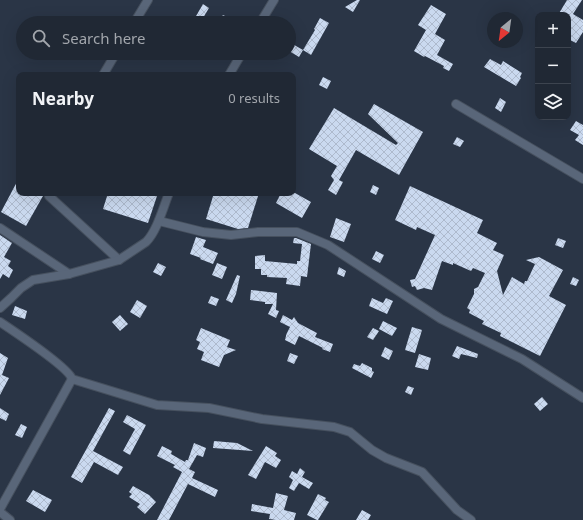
<!DOCTYPE html>
<html lang="en">
<head>
<meta charset="utf-8">
<style>
	body { margin:0; font-family:"Noto Sans",sans-serif; background:#2d3440; color:#f1f3f6 }
	.controls { position:absolute; right:12px; top:12px; display:grid; overflow:hidden; border-radius:8px; box-shadow:0 4px 16px #0002 }
	.controls button { width:36px; height:36px; display:grid; place-items:center; padding:0; border:0; border-bottom:1px solid #3d444f; background:#202834; color:#f1f3f6; font:20px sans-serif }
	.compass { position:absolute; left:487px; top:12px; width:36px; height:36px; border-radius:50%; background:#202834; box-shadow:0 4px 16px #0002; rotate:209deg }
	.list { margin:0; padding:0; list-style:none }
	h2 { display:flex; justify-content:space-between; align-items:center; height:52px; margin:0; padding:0 16px; font-size:17px }
	h2 small { font-size:13px; font-weight:400; color:#a2a6ac }
	.icon { flex:none; width:22px; height:22px; fill:none; stroke:currentColor; stroke-width:2; stroke-linecap:round; stroke-linejoin:round }
	.map { position:relative; flex:none; width:583px; height:520px; overflow:hidden }
	.search { position:absolute; background:#202834; box-shadow:0 4px 16px #0002; left:16px; top:16px; width:280px; height:44px; display:flex; align-items:center; gap:10px; box-sizing:border-box; padding:0 14px; border-radius:22px; color:#a2a6ac; font-size:15px }
	.panel { position:absolute; background:#202834; box-shadow:0 4px 16px #0002; left:16px; top:72px; width:280px; height:124px; border-radius:8px }
	.map>svg:first-child { display:block }
	.building { fill:url(#building-cross-hatch) }
	.lines { fill:none; stroke-linecap:round; stroke-linejoin:round }
	.street-casing { stroke:#46505e; stroke-width:10 }
	.street { stroke:#596679; stroke-width:8 }
</style>
</head>
<body>
<div class="map">
<svg width="583" height="520" viewBox="0 0 583 520">
	<defs>
		<pattern id="building-cross-hatch" width="8" height="8" patternUnits="userSpaceOnUse"><rect width="8" height="8" fill="#cad9ef"/><path d="M0 0l8 8M0 8l8-8" fill="none" stroke="#aebacd"/></pattern>
	</defs>
	<rect width="100%" height="100%" fill="#2a3546"/>
	<!-- building -->
	<g class="building">
		<polygon points="357,0 360,0 353,12 345,7"/>
		<polygon points="567,0 582,0 573,14 583,20 583,32 576,43 568,39 568,15 558,15"/>
		<polygon points="203,4 209,8 203,18 211,23 192,23"/>
		<polygon points="431,5 446,14 435,34 445,40 437,55 453,64 449,71 443,68 444,66 425,56 424,57 414,51 426,30 418,25"/>
		<polygon points="223,15 240,23 218,23"/>
		<polygon points="320,18 329,23 311,55 303,50 315,30 314,29"/>
		<polygon points="289,42 303,50 299,57 289,51"/>
		<polygon points="490,59 501,65 503,61 522,73 520,77 521,78 516,86 484,67"/>
		<polygon points="323,77 331,81 327,89 319,85"/>
		<polygon points="500,98 506,102 501,112 495,108"/>
		<polygon points="374,104 423,132 399,175 356,150 339,180 343,182 336,195 328,190 334,180 331,176 337,166 309,149 334,108 396,145 398,143 368,114"/>
		<polygon points="576,121 583,125 583,145 575,140 579,135 570,130"/>
		<polygon points="457,137 464,141 460,147 453,144"/>
		<polygon points="19,178 19,193 38,193 43,196 26,226 1,212"/>
		<polygon points="373,185 379,188 376,195 370,192"/>
		<polygon points="410,186 483,220 477,233 497,243 493,250 504,255 497,271 503,295 512,277 524,284 525,281 527,281 535,264 526,260 539,257 563,270 549,296 566,305 540,356 500,336 501,333 482,324 484,321 469,313 470,310 467,308 474,294 474,289 478,287 485,273 473,268 471,271 453,263 453,265 442,261 432,290 424,288 417,290 415,286 412,287 410,280 415,279 435,235 417,227 416,230 395,220"/>
		<polygon points="108,193 158,193 148,223 103,209"/>
		<polygon points="214,193 259,193 248,228 238,229 206,219"/>
		<polygon points="281,193 295,193 311,202 302,218 276,203"/>
		<polygon points="336,218 351,224 344,242 330,237"/>
		<polygon points="0,235 12,243 4,257 11,261 8,266 13,270 9,278 3,274 0,279"/>
		<polygon points="196,237 206,240 203,247 218,253 213,264 200,259 201,258 190,254"/>
		<polygon points="294,238 296,238 311,244 307,277 301,276 300,286 286,284 287,278 267,277 267,275 261,275 261,269 255,269 255,256 265,255 265,261 297,264 297,261 300,261 302,244 293,243"/>
		<polygon points="558,238 566,241 563,248 555,245"/>
		<polygon points="376,251 384,255 380,263 372,259"/>
		<polygon points="158,263 166,267 161,276 153,272"/>
		<polygon points="217,263 227,267 222,279 212,275"/>
		<polygon points="339,267 346,271 344,277 337,274"/>
		<polygon points="237,275 240,276 236,294 232,303 226,300"/>
		<polygon points="573,277 579,280 576,286 570,284"/>
		<polygon points="251,290 277,293 276,310 279,311 276,318 268,314 273,304 265,304 265,302 250,300"/>
		<polygon points="211,296 219,299 216,306 208,303"/>
		<polygon points="372,298 383,303 386,298 393,301 387,314 369,306"/>
		<polygon points="137,300 147,306 140,318 130,312"/>
		<polygon points="15,306 27,311 25,319 12,315"/>
		<polygon points="120,315 128,324 120,331 112,322"/>
		<polygon points="283,315 292,320 294,317 298,323 317,333 315,337 333,344 330,352 322,349 323,348 299,336 295,345 285,340 286,336 286,335 290,327 280,322"/>
		<polygon points="383,321 397,328 392,336 379,329"/>
		<polygon points="412,327 422,330 415,353 405,350"/>
		<polygon points="201,328 230,340 227,347 236,350 224,355 219,367 201,360 204,352 197,349 200,342 196,340"/>
		<polygon points="373,328 379,331 373,340 367,337"/>
		<polygon points="457,346 478,354 477,358 461,354 459,359 452,356"/>
		<polygon points="385,347 393,351 389,360 381,356"/>
		<polygon points="0,353 8,358 2,375 9,378 0,395"/>
		<polygon points="290,353 298,356 294,364 287,361"/>
		<polygon points="419,354 431,358 428,370 415,367"/>
		<polygon points="362,363 372,368 372,371 374,372 371,378 352,368 354,364 360,366"/>
		<polygon points="408,386 414,388 411,395 405,392"/>
		<polygon points="542,397 548,404 540,411 534,404"/>
		<polygon points="0,408 9,414 6,421 0,418"/>
		<polygon points="109,408 115,411 93,451 123,467 118,475 94,462 82,483 71,477"/>
		<polygon points="127,415 146,425 130,455 123,451 135,429 123,422"/>
		<polygon points="21,424 27,427 22,438 15,435"/>
		<polygon points="214,441 237,443 253,451 213,448"/>
		<polygon points="194,443 206,448 203,457 197,455 189,469 195,472 192,478 218,490 215,497 188,484 169,520 157,520 182,472 173,467 175,465 157,456 162,446 172,451 171,454 185,462 186,460 188,460"/>
		<polygon points="266,446 277,453 275,456 281,460 276,468 265,462 256,479 248,475"/>
		<polygon points="300,468 305,472 302,477 313,483 309,489 299,483 294,491 289,488 293,480 289,477 292,471 297,474"/>
		<polygon points="133,486 149,495 156,502 145,514 137,507 140,504 129,497 132,494 129,492"/>
		<polygon points="33,490 52,500 45,512 26,501"/>
		<polygon points="276,493 288,496 284,510 296,513 294,520 276,520 269,519 270,514 251,511 252,504 273,508"/>
		<polygon points="318,494 326,498 325,500 329,502 318,520 317,520 307,515"/>
		<polygon points="362,510 371,515 368,520 356,520"/>
	</g>
	<g class="lines">
		<!-- street casing -->
		<g class="street-casing">
			<g id="street">
				<polyline points="134,23 148,0"/>
				<polyline points="260,23 274,0"/>
				<polyline points="103,75 116,53"/>
				<polyline points="229,75 242,53"/>
				<polyline points="456,104 583,179"/>
				<polyline points="50,193 49,196 119,260"/>
				<polyline points="159,221 203,232 231,235 258,232 297,232 328,245 441,319 522,359 583,398"/>
				<polyline points="0,228 69,274"/>
				<path d="M0,308L11,298L21,288L33,280L69,274L119,260L146,242C157,231 163,208 169,193"/>
				<path d="M0,322C12,330 69,368 72,379L157,405L209,408L262,419L334,427L350,432L372,450L386,458L422,472L457,510L471,520"/>
				<polyline points="0,509 72,379"/>
				<polyline points="0,512 10,520"/>
			</g>
		</g>
		<!-- street -->
		<use href="#street" class="street"/>
	</g>
</svg>
<div class="controls">
<button>+</button>
<button>−</button>
<button><svg class="icon" aria-label="layers" viewBox="0 0 24 24"><path d="M12 4l9 5-9 5-9-5zM3 14l9 5 9-5"/></svg></button>
</div>
<svg class="compass" viewBox="-18 -18 36 36"><path d="M0-13l5 13h-10z" fill="#e53935"/><path d="M0 13l5-13h-10z" fill="#a2a6ac"/></svg>
<div class="search"><svg class="icon" aria-label="search" viewBox="0 0 24 24"><circle cx="10" cy="10" r="6"/><path d="M15 15l6 6"/></svg>Search here</div>
<section class="panel">
<h2>Nearby<small>0 results</small></h2>
<ul class="list">
</ul>
</section>
</div>
</body>
</html>
